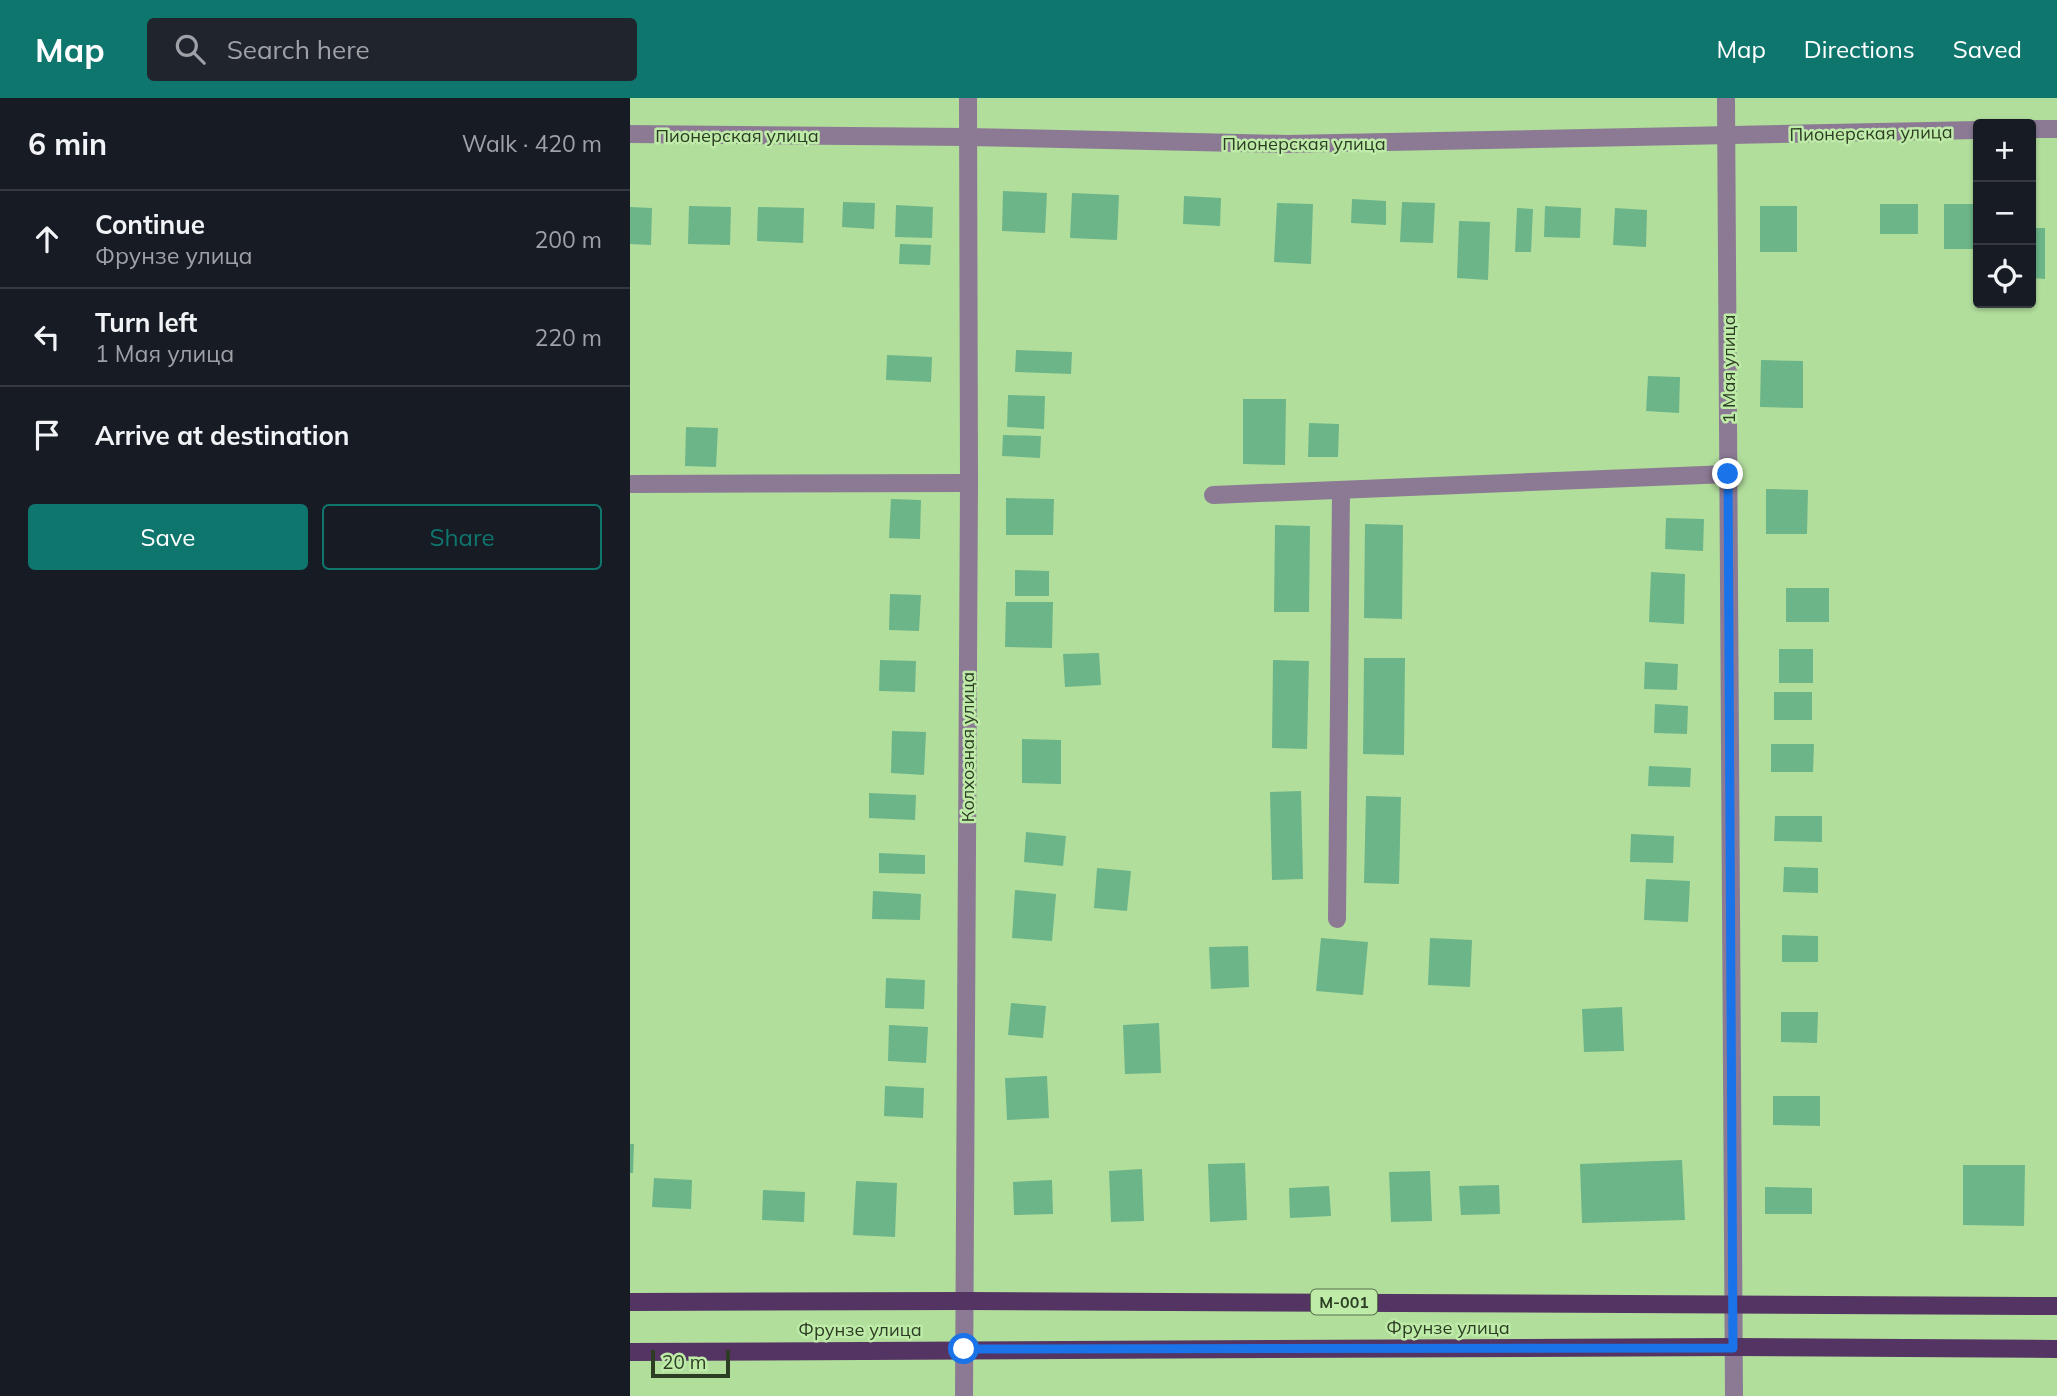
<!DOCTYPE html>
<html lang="en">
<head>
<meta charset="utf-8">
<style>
	body { margin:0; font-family:Mulish,sans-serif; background:#20242c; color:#f1f3f6 }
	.controls { position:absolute; right:21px; top:21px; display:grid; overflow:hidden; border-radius:7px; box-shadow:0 2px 5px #0004 }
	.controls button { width:63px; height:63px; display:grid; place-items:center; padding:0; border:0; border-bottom:2px solid #363941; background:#171b24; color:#f1f3f6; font:35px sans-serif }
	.scale { position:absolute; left:21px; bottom:18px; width:79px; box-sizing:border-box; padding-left:7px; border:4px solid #2c3d23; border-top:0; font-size:19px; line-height:24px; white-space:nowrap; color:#2c3d23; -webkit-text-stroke:5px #bfeba9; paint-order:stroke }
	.stop { position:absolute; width:21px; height:21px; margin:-16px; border:5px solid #1a73e8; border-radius:50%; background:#fff }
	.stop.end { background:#1a73e8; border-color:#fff; box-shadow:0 2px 7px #0008 }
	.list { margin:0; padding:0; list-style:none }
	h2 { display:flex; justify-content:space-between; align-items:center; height:91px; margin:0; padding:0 28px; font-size:30px }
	h2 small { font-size:23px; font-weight:400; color:#9ea1a6 }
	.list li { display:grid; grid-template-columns:46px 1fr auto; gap:21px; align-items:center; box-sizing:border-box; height:98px; padding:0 28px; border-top:2px solid #363941 }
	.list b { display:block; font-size:26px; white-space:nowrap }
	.list p { margin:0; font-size:23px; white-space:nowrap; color:#9ea1a6 }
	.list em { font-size:23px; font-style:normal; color:#9ea1a6 }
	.actions { display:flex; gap:14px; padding:21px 28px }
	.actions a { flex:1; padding:16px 0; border:2px solid #0f766e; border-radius:7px; text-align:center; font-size:24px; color:#0f766e }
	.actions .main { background:#0f766e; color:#fff }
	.icon { flex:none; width:38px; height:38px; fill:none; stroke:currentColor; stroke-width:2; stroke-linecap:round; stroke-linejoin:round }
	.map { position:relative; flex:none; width:1427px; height:1298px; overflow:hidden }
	header { display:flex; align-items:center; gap:42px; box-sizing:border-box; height:98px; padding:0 35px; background:#0f766e; color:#fff }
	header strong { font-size:33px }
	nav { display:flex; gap:38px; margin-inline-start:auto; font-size:24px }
	.search { width:490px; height:63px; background:#20242c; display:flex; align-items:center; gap:18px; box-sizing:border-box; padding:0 24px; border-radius:7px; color:#9ea1a6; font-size:26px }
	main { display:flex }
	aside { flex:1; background:#171b24 }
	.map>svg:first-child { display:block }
	.building { fill:#6cb588 }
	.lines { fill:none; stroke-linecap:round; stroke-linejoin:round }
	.minor { stroke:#8c7a94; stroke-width:18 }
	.major { stroke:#543462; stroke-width:18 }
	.route { stroke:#1a73e8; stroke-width:9 }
	.labels { text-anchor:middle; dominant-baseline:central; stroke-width:5; stroke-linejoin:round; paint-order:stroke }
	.shield { fill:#bfeba9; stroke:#58714b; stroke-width:2 }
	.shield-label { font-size:16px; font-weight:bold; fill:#2c3d23 }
	.street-label { font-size:18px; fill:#2c3d23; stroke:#bfeba9 }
</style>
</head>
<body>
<header>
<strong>Map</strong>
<div class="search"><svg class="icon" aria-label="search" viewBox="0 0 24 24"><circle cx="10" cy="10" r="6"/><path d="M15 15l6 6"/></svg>Search here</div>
<nav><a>Map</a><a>Directions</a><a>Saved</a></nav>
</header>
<main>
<aside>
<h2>6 min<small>Walk · 420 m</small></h2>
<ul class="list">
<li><svg class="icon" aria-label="ahead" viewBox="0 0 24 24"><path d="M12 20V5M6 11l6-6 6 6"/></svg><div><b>Continue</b><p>Фрунзе улица</p></div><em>200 m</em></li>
<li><svg class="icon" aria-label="left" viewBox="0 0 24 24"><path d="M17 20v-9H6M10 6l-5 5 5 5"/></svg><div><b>Turn left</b><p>1 Мая улица</p></div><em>220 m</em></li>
<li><svg class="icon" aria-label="arrive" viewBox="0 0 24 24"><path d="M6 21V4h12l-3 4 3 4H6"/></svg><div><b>Arrive at destination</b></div></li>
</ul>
<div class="actions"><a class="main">Save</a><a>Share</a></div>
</aside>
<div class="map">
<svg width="1427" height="1298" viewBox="0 0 1427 1298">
	<rect width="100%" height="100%" fill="#b2de9c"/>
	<!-- building -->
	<g class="building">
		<polygon points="373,93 417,95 415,135 372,133"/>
		<polygon points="442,95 489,97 487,142 440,140"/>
		<polygon points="554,98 591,100 590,128 553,126"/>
		<polygon points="722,101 756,103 756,127 721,125"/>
		<polygon points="213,104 245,105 244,131 212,129"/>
		<polygon points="772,104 805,105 803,145 770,144"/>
		<polygon points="647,105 683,106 681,166 644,164"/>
		<rect x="1250" y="106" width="38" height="30"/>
		<rect x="1314" y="106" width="34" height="45"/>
		<polygon points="266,107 303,109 302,140 265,139"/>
		<polygon points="59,108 101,109 100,147 58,146"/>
		<polygon points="915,108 951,110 950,140 914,139"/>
		<rect x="1130" y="108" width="37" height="46"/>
		<polygon points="0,109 22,110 21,147 0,146"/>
		<polygon points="128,109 174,110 173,145 127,143"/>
		<polygon points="887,110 903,111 901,154 885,154"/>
		<polygon points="985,110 1017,112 1016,149 983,147"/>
		<polygon points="829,123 860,124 858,182 827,180"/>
		<polygon points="1401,130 1415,130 1415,181 1401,180"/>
		<polygon points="270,146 301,147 300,167 269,166"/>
		<polygon points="386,252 442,254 441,276 385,274"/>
		<polygon points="257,257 302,259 301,284 256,282"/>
		<polygon points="1131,262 1173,263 1173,310 1130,309"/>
		<polygon points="1018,278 1050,279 1049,315 1016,313"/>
		<polygon points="378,297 415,298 414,331 377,329"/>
		<polygon points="613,301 656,301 655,367 613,366"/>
		<polygon points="679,325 709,326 708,359 678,359"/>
		<polygon points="56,329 88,330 86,369 55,368"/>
		<polygon points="373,337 411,338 410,360 372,358"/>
		<polygon points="1136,391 1178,392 1177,436 1136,436"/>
		<polygon points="376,400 424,401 423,437 376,437"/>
		<polygon points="261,401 291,402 290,441 259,440"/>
		<polygon points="1036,420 1074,421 1073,453 1035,451"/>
		<polygon points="735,426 773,427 772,521 734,520"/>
		<polygon points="645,427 680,428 679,514 644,514"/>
		<polygon points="385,472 419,473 419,498 385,498"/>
		<polygon points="1021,474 1055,476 1054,526 1019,524"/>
		<rect x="1156" y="490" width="43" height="34"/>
		<polygon points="260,496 291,497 289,533 259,532"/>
		<polygon points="376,504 423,504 422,550 375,549"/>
		<rect x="1149" y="551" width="34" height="34"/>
		<polygon points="469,555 471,587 435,589 433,556"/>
		<polygon points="734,560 775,560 774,657 733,656"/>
		<polygon points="250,562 286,563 285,594 249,593"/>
		<polygon points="643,562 679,563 677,651 642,650"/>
		<polygon points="1015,564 1048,566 1047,592 1014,591"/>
		<rect x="1144" y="594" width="38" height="28"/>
		<polygon points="1025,606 1058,608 1057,636 1024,635"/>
		<polygon points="262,633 296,634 294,677 261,675"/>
		<polygon points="392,641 431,642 431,686 392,685"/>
		<polygon points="1141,646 1184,646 1183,674 1141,674"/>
		<polygon points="1019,668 1061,670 1060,689 1018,688"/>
		<polygon points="671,693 673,781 642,782 640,694"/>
		<polygon points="239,695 286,697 285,722 239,720"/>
		<polygon points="736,698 771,699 769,786 734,785"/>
		<polygon points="1145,718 1192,718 1192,744 1144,743"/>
		<polygon points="396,734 436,738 433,768 394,764"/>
		<polygon points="1001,736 1044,738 1043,765 1000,764"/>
		<polygon points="249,755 295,757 295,776 249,775"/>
		<polygon points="1154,769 1188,770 1188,795 1153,794"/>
		<polygon points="467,770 501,773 497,813 464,810"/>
		<polygon points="1016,781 1060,783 1058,824 1014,822"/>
		<polygon points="385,792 426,796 422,843 382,840"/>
		<polygon points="243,793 291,796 290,822 242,821"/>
		<polygon points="1152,837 1188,838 1188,864 1152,864"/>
		<polygon points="691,840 738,844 733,897 686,893"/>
		<polygon points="800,840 842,842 840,889 798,887"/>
		<polygon points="618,848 619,889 581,891 579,849"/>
		<polygon points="256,880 295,882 294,911 255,910"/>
		<polygon points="381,905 416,908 413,940 378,937"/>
		<polygon points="992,909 994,953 954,954 952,911"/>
		<polygon points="1151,914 1188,914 1187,945 1151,944"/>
		<polygon points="529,925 531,975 495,976 493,927"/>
		<polygon points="259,927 298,929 296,965 258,963"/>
		<polygon points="417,978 419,1020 377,1022 375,980"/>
		<polygon points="255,988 294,990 293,1020 254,1018"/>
		<polygon points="1143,998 1190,998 1190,1028 1143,1027"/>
		<polygon points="0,1046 4,1046 3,1075 0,1075"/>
		<polygon points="1052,1062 1055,1122 952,1125 950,1066"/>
		<polygon points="615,1065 617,1122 580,1124 578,1066"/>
		<polygon points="1333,1067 1395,1067 1394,1128 1333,1127"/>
		<polygon points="512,1071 514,1123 481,1124 479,1073"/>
		<polygon points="800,1073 802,1123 761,1124 759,1074"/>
		<polygon points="24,1080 62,1082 61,1111 22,1109"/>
		<polygon points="422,1082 423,1116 384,1117 383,1084"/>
		<polygon points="226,1083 267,1085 265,1139 223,1137"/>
		<polygon points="869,1087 870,1116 831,1117 829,1088"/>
		<polygon points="699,1088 701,1118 660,1120 659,1090"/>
		<polygon points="1135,1089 1182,1090 1182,1116 1135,1116"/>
		<polygon points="133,1092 175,1094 174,1124 132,1122"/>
	</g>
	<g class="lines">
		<!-- minor -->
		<g class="minor">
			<polyline points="1096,0 1104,1298"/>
			<polyline points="1401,31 1427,31"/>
			<polyline points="0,36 338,39 657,46 1348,32"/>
			<polyline points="2,386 339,385"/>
			<polyline points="583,397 1098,376"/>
			<polyline points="707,821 711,393"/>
			<polyline points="334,1298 339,385 338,0"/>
		</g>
		<!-- major -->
		<g class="major">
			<polyline points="0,1204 334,1203 1427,1208"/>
			<polyline points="0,1254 1103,1249 1427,1251"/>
		</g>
	</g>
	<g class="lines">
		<!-- route -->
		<polyline class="route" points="334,1251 1103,1250 1098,376"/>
	</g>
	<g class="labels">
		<!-- shield labels -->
		<rect class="shield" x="681" y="1191.5" width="66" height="25" rx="5"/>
		<g class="shield-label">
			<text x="714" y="1204">M-001</text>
		</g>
		<!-- street labels -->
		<g class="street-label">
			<text transform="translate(1241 35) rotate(-1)">Пионерская улица</text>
			<text x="107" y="37">Пионерская улица</text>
			<text x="674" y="45">Пионерская улица</text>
			<text transform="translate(1098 271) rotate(-90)">1 Мая улица</text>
			<text transform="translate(337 649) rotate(-90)">Колхозная улица</text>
			<text x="818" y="1229">Фрунзе улица</text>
			<text x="230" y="1231">Фрунзе улица</text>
		</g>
	</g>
</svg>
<div class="controls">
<button>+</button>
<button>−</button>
<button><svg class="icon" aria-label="locate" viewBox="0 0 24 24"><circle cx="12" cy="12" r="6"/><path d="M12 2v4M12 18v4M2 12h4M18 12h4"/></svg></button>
</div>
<div class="scale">20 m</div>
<div class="stop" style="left:334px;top:1251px"></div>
<div class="stop end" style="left:1098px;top:376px"></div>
</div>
</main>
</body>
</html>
